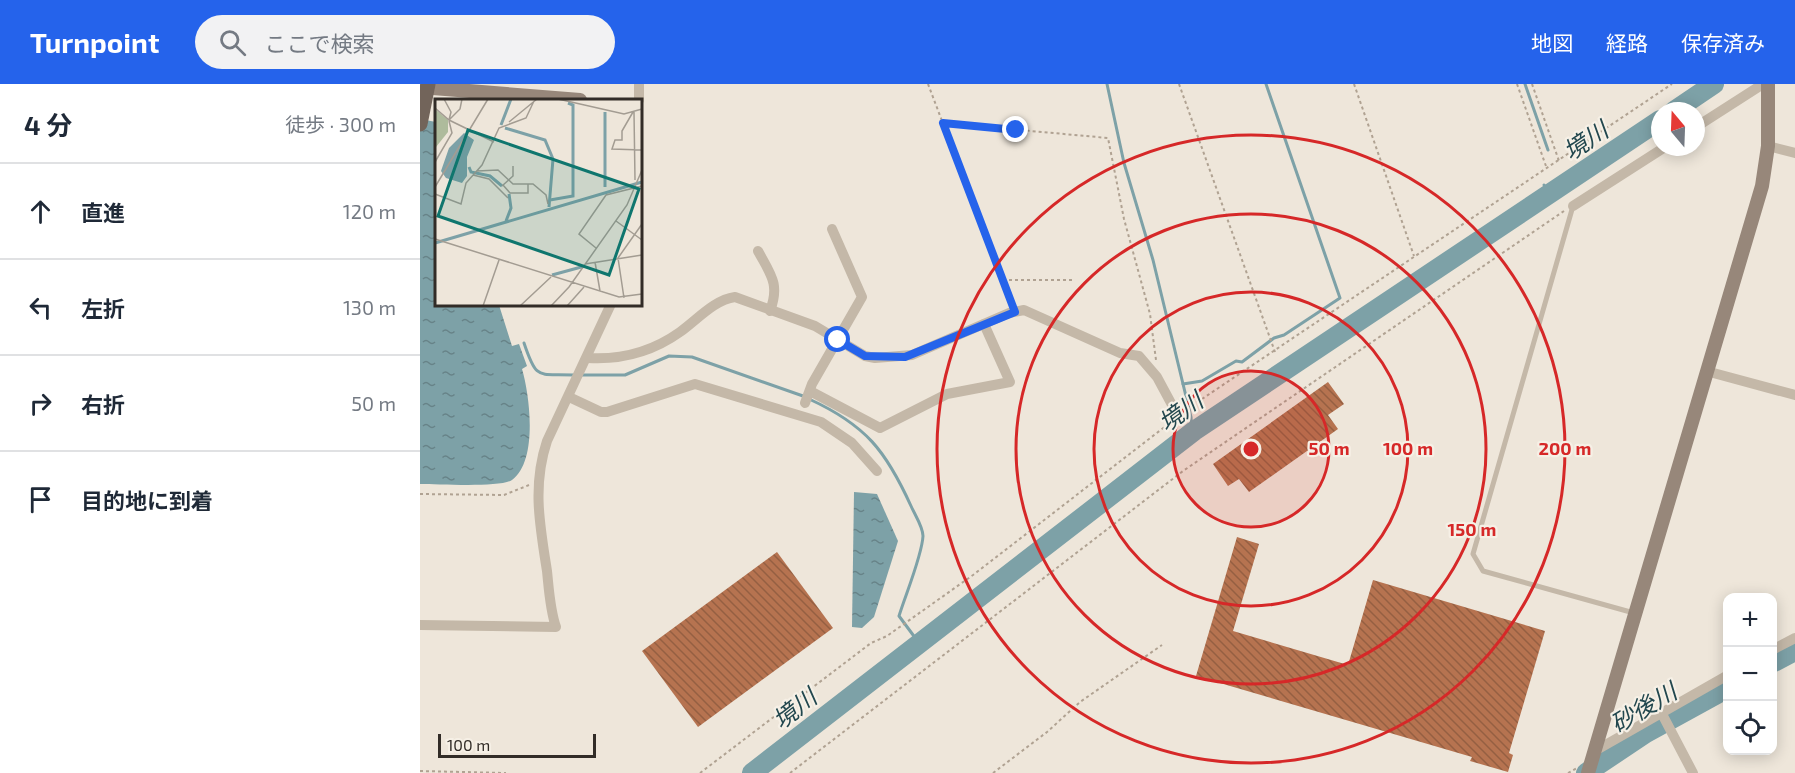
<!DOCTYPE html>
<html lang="ja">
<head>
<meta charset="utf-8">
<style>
	body { margin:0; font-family:"Exo 2","Noto Sans JP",sans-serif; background:#f2f2f3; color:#1f2937 }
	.controls { position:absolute; right:18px; bottom:18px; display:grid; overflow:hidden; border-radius:12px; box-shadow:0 3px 15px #0003 }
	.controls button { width:54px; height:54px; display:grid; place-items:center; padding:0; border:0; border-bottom:2px solid #e0e1e3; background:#fff; color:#1f2937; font:30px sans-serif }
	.compass { position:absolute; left:1231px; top:18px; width:54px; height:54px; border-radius:50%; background:#fff; box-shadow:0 3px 15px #0003; rotate:341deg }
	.scale { position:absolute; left:18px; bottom:15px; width:158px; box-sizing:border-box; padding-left:6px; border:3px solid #322c27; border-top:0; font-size:16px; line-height:21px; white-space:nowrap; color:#322c27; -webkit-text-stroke:4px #f6f0e6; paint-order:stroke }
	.stop { position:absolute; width:18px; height:18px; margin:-14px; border:4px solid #2563eb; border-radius:50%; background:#fff }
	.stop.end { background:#2563eb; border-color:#fff; box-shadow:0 2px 6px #0008 }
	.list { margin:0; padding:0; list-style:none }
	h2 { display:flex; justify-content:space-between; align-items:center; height:78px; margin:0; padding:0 24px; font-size:26px }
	h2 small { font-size:20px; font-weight:400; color:#747a83 }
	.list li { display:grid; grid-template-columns:39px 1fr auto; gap:18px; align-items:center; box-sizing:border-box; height:96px; padding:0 24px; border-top:2px solid #e0e1e3 }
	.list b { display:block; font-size:22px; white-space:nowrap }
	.list em { font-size:20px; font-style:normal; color:#747a83 }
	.icon { flex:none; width:33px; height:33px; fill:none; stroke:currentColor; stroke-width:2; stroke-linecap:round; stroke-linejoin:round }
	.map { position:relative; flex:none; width:1375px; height:689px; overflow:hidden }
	header { display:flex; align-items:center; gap:36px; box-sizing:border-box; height:84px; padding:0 30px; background:#2563eb; color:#fff }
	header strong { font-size:28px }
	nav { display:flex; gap:33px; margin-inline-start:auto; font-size:21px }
	.search { width:420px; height:54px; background:#f2f2f3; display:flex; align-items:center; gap:15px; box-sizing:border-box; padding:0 21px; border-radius:33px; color:#747a83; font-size:22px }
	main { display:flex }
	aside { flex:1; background:#fff }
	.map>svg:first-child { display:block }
	.water { fill:url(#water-ripples) }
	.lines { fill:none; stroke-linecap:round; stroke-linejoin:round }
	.stream { stroke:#7da1a7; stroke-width:3 }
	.river { stroke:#7da1a7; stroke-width:20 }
	.building { fill:url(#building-back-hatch) }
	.path { stroke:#b0a292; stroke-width:2; stroke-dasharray:3 3; stroke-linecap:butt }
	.lane { stroke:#c4b8a8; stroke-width:5 }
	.street { stroke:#c4b8a8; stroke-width:10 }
	.secondary { stroke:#97877a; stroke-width:14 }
	.primary { stroke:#72645a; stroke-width:15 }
	.route { stroke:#2563eb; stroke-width:8 }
	.ring { fill:none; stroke:#d62828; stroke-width:3 }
	.labels { text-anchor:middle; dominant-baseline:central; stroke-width:4.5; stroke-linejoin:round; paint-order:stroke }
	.water-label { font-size:24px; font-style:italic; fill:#22474e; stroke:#f6f0e6 }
	.inset-river { fill:none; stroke:#7da1a7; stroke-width:3 }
	.inset-road { fill:none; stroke:#a39c92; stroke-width:1.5 }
	.view { fill:#0f766e; fill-opacity:0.15; stroke:#0f766e; stroke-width:3 }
	.inset-edge { fill:none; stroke:#322c27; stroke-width:3 }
	.centre { fill:#d62828; stroke:#f6f0e6; stroke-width:3 }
	.ring-label { font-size:18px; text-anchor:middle; font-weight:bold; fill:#d62828; stroke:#f6f0e6; stroke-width:4.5; stroke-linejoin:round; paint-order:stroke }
</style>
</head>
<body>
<header>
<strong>Turnpoint</strong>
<div class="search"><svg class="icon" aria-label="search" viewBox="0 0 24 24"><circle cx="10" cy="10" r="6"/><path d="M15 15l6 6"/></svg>ここで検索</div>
<nav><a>地図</a><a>経路</a><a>保存済み</a></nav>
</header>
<main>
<aside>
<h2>4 分<small>徒歩 · 300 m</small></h2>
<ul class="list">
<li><svg class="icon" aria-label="ahead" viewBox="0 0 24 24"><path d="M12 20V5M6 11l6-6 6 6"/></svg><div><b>直進</b></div><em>120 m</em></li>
<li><svg class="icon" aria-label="left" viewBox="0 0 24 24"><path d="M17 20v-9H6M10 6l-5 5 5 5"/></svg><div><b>左折</b></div><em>130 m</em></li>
<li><svg class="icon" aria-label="right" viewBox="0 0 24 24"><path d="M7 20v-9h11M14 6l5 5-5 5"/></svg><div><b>右折</b></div><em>50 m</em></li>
<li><svg class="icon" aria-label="arrive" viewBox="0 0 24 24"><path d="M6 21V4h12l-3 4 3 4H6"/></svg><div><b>目的地に到着</b></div></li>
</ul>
</aside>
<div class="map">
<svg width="1375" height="689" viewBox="0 0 1375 689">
	<defs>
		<pattern id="water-ripples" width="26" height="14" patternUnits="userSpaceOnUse" patternTransform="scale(1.5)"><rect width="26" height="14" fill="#7da1a7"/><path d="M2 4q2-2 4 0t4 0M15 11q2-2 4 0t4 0" fill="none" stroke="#678388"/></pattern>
		<pattern id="building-back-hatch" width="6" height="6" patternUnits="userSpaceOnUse" patternTransform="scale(1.5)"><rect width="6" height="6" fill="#b67350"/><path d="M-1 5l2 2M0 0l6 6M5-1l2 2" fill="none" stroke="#955f42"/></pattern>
	</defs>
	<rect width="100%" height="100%" fill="#eee6da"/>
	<!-- water -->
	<g class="water">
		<path d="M0,35L16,38V220L79,221L92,262L99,260L107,282L102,285C110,312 118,377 92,396C81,404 17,400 0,400Z"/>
		<polygon points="434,408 457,410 478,457 454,533 442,544 432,543"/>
	</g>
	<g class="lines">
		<!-- stream -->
		<g class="stream">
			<polyline points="687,0 704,79 733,176 771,333 772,349"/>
			<polyline points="1105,0 1128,66"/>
			<polyline points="1124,101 1131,110"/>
			<path d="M104,259C117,298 118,289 154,291"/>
			<polyline points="161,291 205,291 249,272 272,273 383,312"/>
			<polyline points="763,300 782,297 816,277 822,278 854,254 864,251 920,214 846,0"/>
			<path d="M389,315C446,341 466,367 491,422C495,431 503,443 503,452C502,472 485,512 479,532L499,559"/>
		</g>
		<!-- river -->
		<g class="river">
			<polyline points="1254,27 1294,0"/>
			<polyline points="1352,579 1375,567"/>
			<polyline points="332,689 774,347 1240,36"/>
			<polyline points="1166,689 1226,649 1308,604"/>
		</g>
	</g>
	<!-- building -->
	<g class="building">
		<polygon points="908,298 924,320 908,331 918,345 829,408 819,395 808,402 793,380"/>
		<polygon points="817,453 839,460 813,547 928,581 953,496 1125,547 1089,669 1093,671 1088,688 1050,677 1052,673 776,592"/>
		<polygon points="357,468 413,544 278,643 222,567"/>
	</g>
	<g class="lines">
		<!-- path -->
		<g class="path">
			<polyline points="508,0 591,219"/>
			<polyline points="759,0 855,268"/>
			<polyline points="934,0 994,172"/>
			<polyline points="1097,0 1127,85"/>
			<polyline points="1112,0 1139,77"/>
			<polyline points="523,39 688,54 704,135 730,230 736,276"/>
			<polyline points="583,196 652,196"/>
			<polyline points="767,325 1252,0"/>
			<polyline points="0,410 84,411 109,401"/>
			<polyline points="0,687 86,689"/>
			<polyline points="280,689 451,559 467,552 553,491 751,338"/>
			<polyline points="370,689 763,387 1144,127"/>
			<polyline points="573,689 627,648 660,618 742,561"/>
			<polyline points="1148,689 1157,684"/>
		</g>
		<!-- lane -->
		<polyline class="lane" points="1153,122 1053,470 1063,487 1214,529"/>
		<!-- street -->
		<g class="street">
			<polyline points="219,16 219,0"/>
			<polyline points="1276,43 1343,0"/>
			<polyline points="1348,62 1375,69"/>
			<polyline points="1153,122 1245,63"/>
			<path d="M338,167C351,191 360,200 350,227"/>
			<path d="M168,274C202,276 232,268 260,248C278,235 294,216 315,213L395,242L445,272L455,274L492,271L589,229L604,226L700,269L719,272L737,293L758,332"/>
			<polyline points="1286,287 1375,311"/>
			<polyline points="390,307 460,344 527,310 590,298 564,240"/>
			<polyline points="149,313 181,328 187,328 275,300 401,338 432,359 457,387"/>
			<polyline points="385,319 392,300 442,213 412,145"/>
			<path d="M0,541L136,543C130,526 129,506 127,487C120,442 112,402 127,357L191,220"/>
			<polyline points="1352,566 1375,554"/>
			<polyline points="1241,628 1273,689"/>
			<polyline points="1173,668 1308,591"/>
		</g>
		<!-- secondary -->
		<g class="secondary">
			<polyline points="0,3 160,16"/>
			<polyline points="1168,689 1342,102 1348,62 1348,0"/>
		</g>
		<!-- primary -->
		<polyline class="primary" points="0,40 8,0"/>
	</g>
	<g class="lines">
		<!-- route -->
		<polyline class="route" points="418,256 445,272 485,273 595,228 523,39 596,46"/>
	</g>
	<!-- distance rings -->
	<circle cx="831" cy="365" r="78" fill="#d62828" fill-opacity=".12"/>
	<g class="ring">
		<circle cx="831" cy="365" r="78"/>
		<circle cx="831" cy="365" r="157"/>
		<circle cx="831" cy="365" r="235"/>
		<circle cx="831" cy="365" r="314"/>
	</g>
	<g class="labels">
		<!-- water labels -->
		<g class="water-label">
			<text transform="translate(1165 56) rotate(-34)">境川</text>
			<text transform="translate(760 327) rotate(-36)">境川</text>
			<text transform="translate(1223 623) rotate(-31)">砂後川</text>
			<text transform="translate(374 624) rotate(-38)">境川</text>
		</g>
	</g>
	<!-- overview -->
	<g transform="translate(15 15)">
		<rect width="207" height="207" fill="#eee6da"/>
		<path d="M0,10L13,21V33L1,48Z" fill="#aebb9c"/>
		<path d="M29,34L39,41L32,58V77L27,84L11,79L6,72L14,49Z" fill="#7da1a7"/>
		<path class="inset-river" d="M170,13V88M66,26L76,0M70,29L110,41L118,60L114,108M34,68L36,73L55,77L67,87M115,101L138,97V6L133,4M71,122L76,109L74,95M0,144L207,83M117,176L150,167"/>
		<path class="inset-road" d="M9,0L16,13L14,21M123,0L189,15L207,10M0,9L14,21L59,43M198,13L187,32V41H180L177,50L207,51M199,13L200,81M14,21L25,10L27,0M74,23L102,0M0,63L17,34L14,22M42,72L63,71L78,85H98L111,96L113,105M38,76L54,80L73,99M68,86L75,94H93V85M67,87L78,77V67M0,88L53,0M0,95L26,105L31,84L47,66L64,29L91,19L99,2M181,122L207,141M0,140L184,198L207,195M161,149L144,135L171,96L207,87M160,163L165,192M150,165L207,156M189,199L183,159L207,125M48,207L64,161M85,207L116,178M116,207L134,188L192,106L207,71M132,207L149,188"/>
		<path class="view" d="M33,31L204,90L174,176L3,117Z"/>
		<rect width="207" height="207" class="inset-edge"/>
	</g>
	<circle cx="831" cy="365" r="9" class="centre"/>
	<g class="ring-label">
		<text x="909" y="371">50 m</text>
		<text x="988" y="371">100 m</text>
		<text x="1145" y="371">200 m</text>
		<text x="1052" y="452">150 m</text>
	</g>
</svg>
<div class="controls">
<button>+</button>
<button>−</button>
<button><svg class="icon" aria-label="locate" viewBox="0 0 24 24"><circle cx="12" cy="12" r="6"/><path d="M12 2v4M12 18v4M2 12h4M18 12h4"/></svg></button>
</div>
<svg class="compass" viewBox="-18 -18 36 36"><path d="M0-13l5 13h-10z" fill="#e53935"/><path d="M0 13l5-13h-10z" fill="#747a83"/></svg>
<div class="scale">100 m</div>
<div class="stop" style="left:418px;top:256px"></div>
<div class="stop end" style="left:596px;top:46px"></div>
</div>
</main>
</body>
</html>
